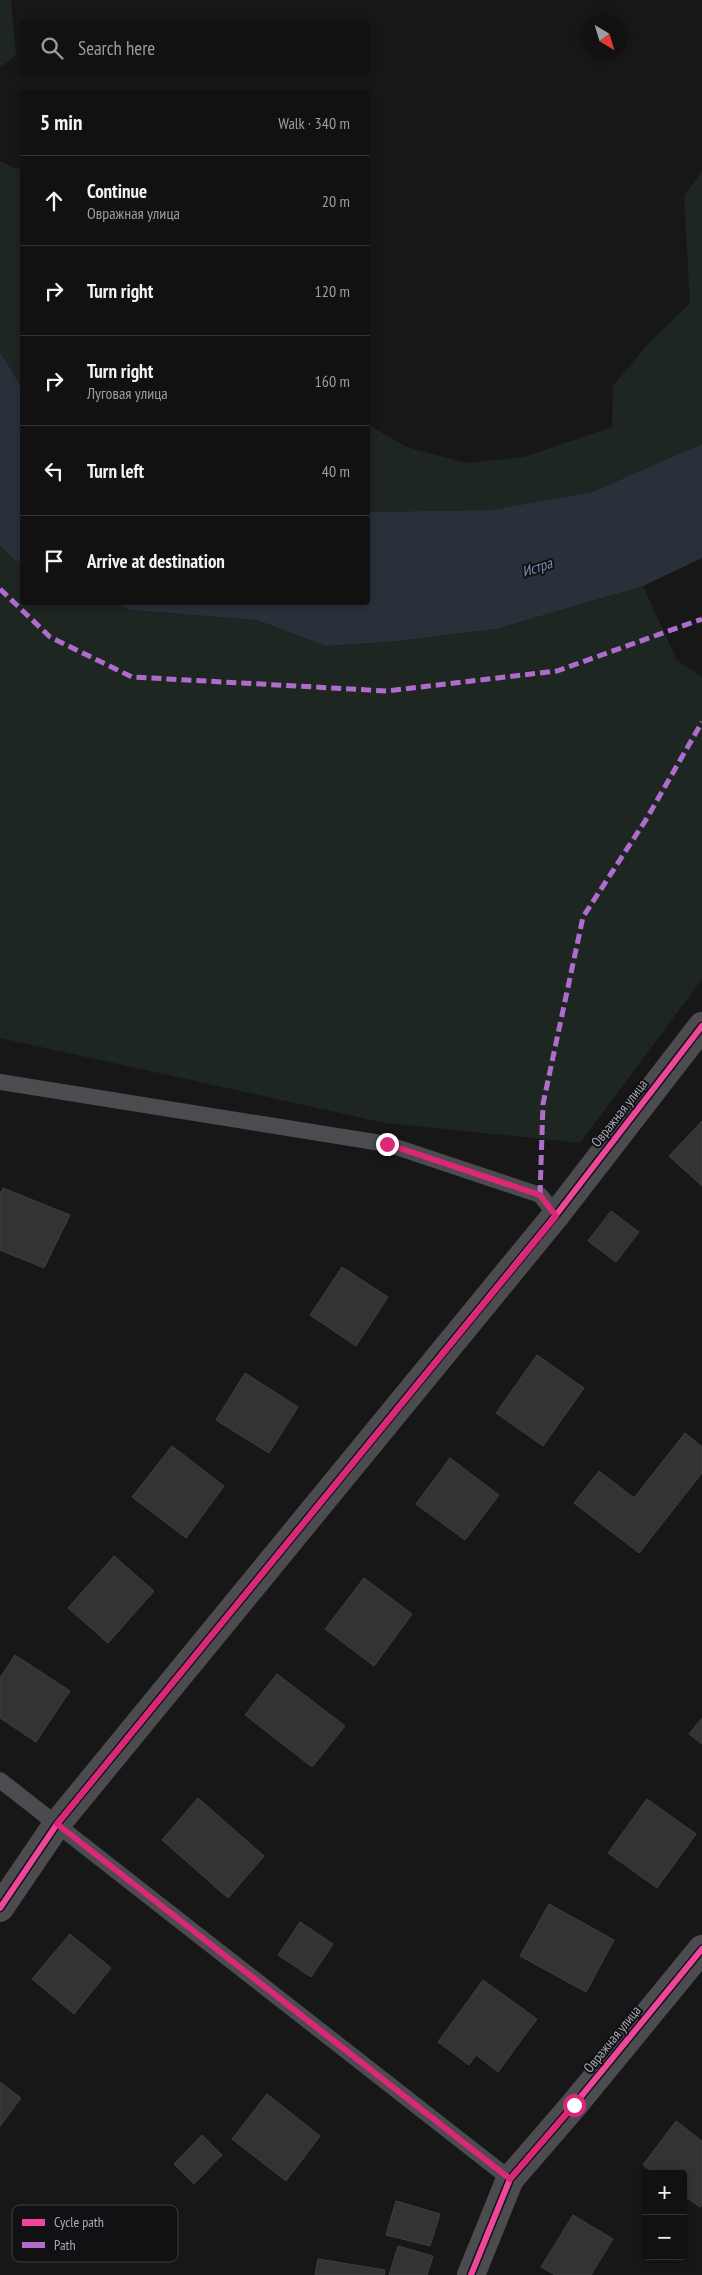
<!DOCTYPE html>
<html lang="en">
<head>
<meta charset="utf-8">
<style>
	body { margin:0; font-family:"PT Sans Narrow",sans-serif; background:#1e1f1f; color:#f1f3f6 }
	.controls { position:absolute; right:15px; bottom:15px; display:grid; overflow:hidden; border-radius:5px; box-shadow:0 2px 8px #0003 }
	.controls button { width:45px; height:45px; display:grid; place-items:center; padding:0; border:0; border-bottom:1px solid #303131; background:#111; color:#f1f3f6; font:25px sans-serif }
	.compass { position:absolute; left:582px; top:15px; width:45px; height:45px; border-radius:50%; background:#111; box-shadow:0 2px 8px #0003; rotate:142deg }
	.stop { position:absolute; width:15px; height:15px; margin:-11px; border:4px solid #db2777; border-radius:50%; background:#fff }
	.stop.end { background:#db2777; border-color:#fff; box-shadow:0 1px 5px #0008 }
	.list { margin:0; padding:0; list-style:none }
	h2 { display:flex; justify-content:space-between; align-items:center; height:65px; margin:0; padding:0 20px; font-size:21px }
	h2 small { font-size:16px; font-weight:400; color:#9c9d9f }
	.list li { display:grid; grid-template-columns:32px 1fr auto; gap:15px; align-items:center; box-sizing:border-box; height:90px; padding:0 20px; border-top:1px solid #303131 }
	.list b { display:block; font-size:19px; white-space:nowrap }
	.list p { margin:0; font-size:16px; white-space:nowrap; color:#9c9d9f }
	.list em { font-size:16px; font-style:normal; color:#9c9d9f }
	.icon { flex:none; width:28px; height:28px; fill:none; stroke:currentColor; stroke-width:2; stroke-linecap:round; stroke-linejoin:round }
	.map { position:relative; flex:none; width:702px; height:2275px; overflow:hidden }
	.search { position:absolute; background:#111; box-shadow:0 2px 8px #0003; left:20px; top:20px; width:350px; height:55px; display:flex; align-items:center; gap:12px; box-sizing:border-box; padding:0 18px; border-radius:5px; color:#9c9d9f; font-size:19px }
	.panel { position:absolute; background:#111; box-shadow:0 2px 8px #0003; left:20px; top:90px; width:350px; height:515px; border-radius:5px }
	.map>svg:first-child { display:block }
	.green { fill:#1e2621 }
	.water { fill:#29303a }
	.building { fill:#333335; stroke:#3f3f43 }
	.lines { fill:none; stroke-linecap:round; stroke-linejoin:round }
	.lane { stroke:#4b4b50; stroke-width:16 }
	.street { stroke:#4b4b50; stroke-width:28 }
	.quiet { stroke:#b06ccc; stroke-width:5; stroke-dasharray:10 5; stroke-linecap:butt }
	.cycleway-casing { stroke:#111113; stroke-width:9 }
	.cycleway { stroke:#ed469a; stroke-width:6 }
	.route { stroke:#db2777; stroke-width:6 }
	.labels { text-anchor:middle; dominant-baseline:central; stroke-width:4; stroke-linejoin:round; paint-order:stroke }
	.street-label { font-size:14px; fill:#a7a9b9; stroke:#111113 }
	.water-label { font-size:15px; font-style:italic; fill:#7c90b6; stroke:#111113 }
	.key { fill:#111113; stroke:#3e3f45; stroke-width:1 }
	.key-label { font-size:14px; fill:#a7a9b9 }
</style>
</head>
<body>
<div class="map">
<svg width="702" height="2275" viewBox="0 0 702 2275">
	<rect width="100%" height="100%" fill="#171717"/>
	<!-- green -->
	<g class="green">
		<polygon points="0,0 11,0 16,55 0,68"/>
		<polygon points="0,161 14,168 22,169 22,388 0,352"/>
		<polygon points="702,171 702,444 592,492 492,510 368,512 368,425 407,447 466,463 524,457 612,427 613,386 648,344 690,303 684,196"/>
		<polygon points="0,545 13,559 22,563 22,602 114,603 131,610 257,620 327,646 388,642 496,629 643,586 677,660 702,677 702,979 580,1143 385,1123 0,1038"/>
	</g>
	<!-- water -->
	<g class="water">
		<polygon points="0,352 22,388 22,563 13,559 0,545"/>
		<polygon points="702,444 702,558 643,586 496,629 388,642 326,646 257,620 131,610 114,603 368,602 368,512 492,510 592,492"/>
	</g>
	<!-- building -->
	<g class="building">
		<polygon points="702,1121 702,1186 669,1156"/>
		<polygon points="3,1188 70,1215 44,1268 0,1250 0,1194"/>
		<polygon points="611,1211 639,1232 616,1262 588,1241"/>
		<polygon points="342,1267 388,1297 356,1346 310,1315"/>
		<polygon points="537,1355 584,1388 543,1446 496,1413"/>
		<polygon points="245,1373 298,1407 269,1453 216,1420"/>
		<polygon points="685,1433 702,1447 702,1473 639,1553 574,1503 599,1471 634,1498"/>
		<polygon points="172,1446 224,1486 186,1538 132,1497"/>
		<polygon points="450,1458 499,1495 465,1540 416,1504"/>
		<polygon points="114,1556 154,1591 108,1643 68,1608"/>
		<polygon points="364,1578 412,1614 374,1666 325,1629"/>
		<polygon points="15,1655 70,1691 36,1742 0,1718 0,1678"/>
		<polygon points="277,1674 345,1726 312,1767 245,1715"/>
		<polygon points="702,1718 702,1744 689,1734"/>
		<polygon points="198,1798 264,1856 228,1898 162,1840"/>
		<polygon points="647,1799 696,1834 657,1888 608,1853"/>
		<polygon points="549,1904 614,1940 586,1992 520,1956"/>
		<polygon points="300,1922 333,1944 311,1977 278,1955"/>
		<polygon points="70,1934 111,1968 74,2014 32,1979"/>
		<polygon points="483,1980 537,2019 498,2072 476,2055 469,2065 438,2042"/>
		<polygon points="0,2082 21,2098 0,2126"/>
		<polygon points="267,2094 320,2136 286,2181 232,2139"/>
		<polygon points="676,2121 702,2141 702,2204 700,2207 683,2195 683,2174 655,2174 643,2165"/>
		<polygon points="202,2135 222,2155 194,2184 174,2164"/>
		<polygon points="396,2201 440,2214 430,2246 386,2235"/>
		<polygon points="573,2215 613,2239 591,2275 555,2275 541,2267"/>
		<polygon points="398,2246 433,2256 427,2275 389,2275"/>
		<polygon points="318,2259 385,2270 384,2275 315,2275"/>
	</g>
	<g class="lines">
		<!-- lane -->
		<g class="lane">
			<polyline points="0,1082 387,1144 540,1195 556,1215"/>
			<polyline points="0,1780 510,2179"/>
		</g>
		<!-- street -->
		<g class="street">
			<polyline points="0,1908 57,1824 556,1215 702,1026"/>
			<polyline points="471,2275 510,2179 574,2105 702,1949"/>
		</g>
		<!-- quiet -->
		<g class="quiet">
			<polyline points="0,589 50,637 132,677 387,691 557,671 702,619"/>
			<polyline points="540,1195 543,1104 583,917 647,818 702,722"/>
		</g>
		<!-- cycleway casing -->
		<g class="cycleway-casing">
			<g id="cycleway">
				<polyline points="0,1908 57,1824 556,1215 702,1026"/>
				<polyline points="471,2275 510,2179 574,2105 702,1949"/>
			</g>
		</g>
		<!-- cycleway -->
		<use href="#cycleway" class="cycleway"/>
	</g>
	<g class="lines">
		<!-- route -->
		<polyline class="route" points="387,1144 540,1195 556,1216 57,1824 510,2179 574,2105"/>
	</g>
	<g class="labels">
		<!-- street labels -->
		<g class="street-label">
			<text transform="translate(619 1113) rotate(-52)">Овражная улица</text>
			<text transform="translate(612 2039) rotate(-51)">Овражная улица</text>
		</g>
		<!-- water labels -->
		<g class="water-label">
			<text transform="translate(537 567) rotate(-18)">Истра</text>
		</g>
	</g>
	<!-- legend -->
	<rect x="12" y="2205" width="166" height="57" rx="8" class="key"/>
	<rect x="22" y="2219" width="23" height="7" fill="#ed469a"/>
	<rect x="22" y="2242" width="23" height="6" fill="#b06ccc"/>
	<g class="key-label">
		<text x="54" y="2227">Cycle path</text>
		<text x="54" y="2250">Path</text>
	</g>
</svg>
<div class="controls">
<button>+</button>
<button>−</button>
</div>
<svg class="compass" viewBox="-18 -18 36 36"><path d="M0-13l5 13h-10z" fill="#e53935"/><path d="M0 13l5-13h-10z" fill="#9c9d9f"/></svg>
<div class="stop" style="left:574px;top:2105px"></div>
<div class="stop end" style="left:387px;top:1144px"></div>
<div class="search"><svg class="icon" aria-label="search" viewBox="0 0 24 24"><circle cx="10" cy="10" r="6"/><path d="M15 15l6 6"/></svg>Search here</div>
<section class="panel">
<h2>5 min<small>Walk · 340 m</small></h2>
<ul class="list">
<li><svg class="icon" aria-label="ahead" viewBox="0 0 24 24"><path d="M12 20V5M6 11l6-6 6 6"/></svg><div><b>Continue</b><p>Овражная улица</p></div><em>20 m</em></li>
<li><svg class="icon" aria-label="right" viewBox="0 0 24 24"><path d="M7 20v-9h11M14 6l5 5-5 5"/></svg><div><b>Turn right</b></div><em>120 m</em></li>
<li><svg class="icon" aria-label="right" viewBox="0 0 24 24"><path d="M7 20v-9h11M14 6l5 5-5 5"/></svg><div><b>Turn right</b><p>Луговая улица</p></div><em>160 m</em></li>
<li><svg class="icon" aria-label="left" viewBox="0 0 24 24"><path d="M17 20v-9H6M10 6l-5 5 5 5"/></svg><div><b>Turn left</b></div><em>40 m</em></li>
<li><svg class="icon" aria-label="arrive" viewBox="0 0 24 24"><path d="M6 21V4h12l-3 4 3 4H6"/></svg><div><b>Arrive at destination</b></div></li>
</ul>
</section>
</div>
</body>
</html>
